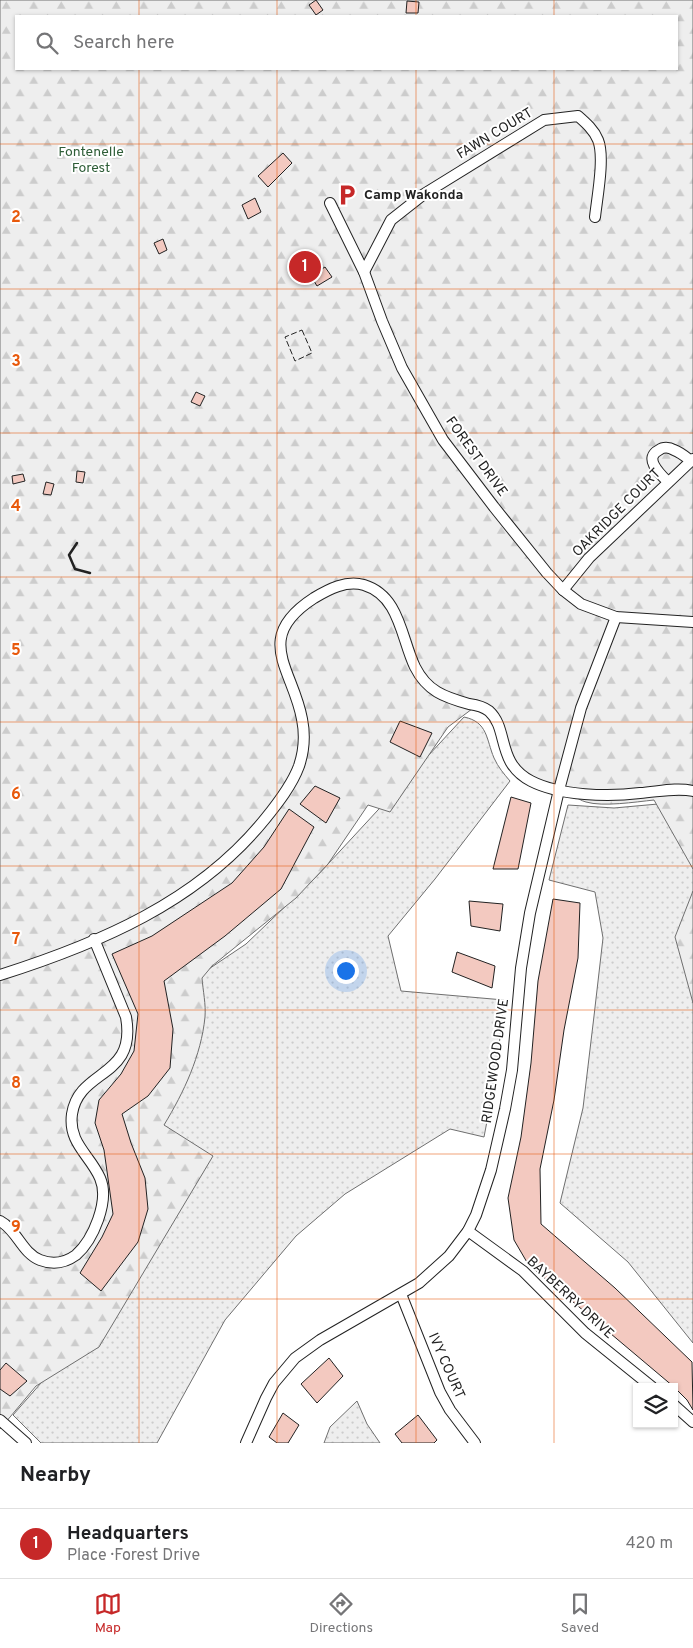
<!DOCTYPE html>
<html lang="en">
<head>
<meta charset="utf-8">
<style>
	body { margin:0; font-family:Overpass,sans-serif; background:#f6f6f6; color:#202124 }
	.controls { position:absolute; right:15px; bottom:15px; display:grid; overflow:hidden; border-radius:0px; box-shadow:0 1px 4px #0004 }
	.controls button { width:45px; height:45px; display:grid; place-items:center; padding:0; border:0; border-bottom:1px solid #e0e0e0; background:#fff; color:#202124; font:25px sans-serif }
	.you { position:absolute; left:345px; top:970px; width:18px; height:18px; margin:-12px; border:4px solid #fff; border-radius:50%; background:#1a73e8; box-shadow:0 0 0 8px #1a73e833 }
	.badge { display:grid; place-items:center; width:32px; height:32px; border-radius:50%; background:#c62828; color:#fff; font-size:16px; font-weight:700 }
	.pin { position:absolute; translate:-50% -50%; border:2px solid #fff; box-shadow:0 1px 5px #0006 }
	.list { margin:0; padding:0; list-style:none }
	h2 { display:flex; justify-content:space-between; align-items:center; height:65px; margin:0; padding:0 20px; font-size:21px }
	h2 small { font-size:16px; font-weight:400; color:#757577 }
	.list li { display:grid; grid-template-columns:32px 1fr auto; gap:15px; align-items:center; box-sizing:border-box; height:70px; padding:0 20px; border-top:1px solid #e0e0e0 }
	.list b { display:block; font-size:19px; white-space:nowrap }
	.list p { margin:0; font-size:16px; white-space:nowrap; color:#757577 }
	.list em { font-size:16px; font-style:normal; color:#757577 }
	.icon { flex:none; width:28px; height:28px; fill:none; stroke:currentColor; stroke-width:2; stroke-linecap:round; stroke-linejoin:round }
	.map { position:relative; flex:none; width:693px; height:1443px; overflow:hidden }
	.search { position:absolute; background:#fff; box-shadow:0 1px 4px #0004; left:15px; right:15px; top:15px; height:55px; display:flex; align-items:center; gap:12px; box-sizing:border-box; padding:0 18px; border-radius:0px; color:#757577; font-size:19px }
	.sheet { height:135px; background:#fff }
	nav { display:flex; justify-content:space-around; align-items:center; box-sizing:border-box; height:70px; border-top:1px solid #e0e0e0; background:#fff; font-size:14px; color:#757577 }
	nav a { display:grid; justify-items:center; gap:2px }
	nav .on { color:#c62828 }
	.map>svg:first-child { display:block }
	.green { fill:url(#green-dots); stroke:#6f6f6f }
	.forest { fill:url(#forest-firs); stroke:#6f6f6f; fill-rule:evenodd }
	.building { fill:#f3c9c0; stroke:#222 }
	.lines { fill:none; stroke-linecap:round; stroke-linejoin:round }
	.minor-casing { stroke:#222; stroke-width:12 }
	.minor { stroke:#fff; stroke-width:10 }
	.fence { stroke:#222; stroke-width:1; stroke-dasharray:6 2.5; stroke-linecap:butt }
	.wall { stroke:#222; stroke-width:2.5 }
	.grid { fill:none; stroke:#e8590c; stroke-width:1; stroke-opacity:0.55 }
	.labels { text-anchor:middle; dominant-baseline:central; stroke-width:4; stroke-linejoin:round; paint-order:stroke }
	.street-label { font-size:14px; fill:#222; stroke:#fff }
	.park-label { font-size:14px; fill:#2f5e38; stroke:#fff }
	.poi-label { font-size:14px; font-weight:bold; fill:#222; stroke:#fff; text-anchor:start }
	.grid-label { font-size:16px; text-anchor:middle; font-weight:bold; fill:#e8590c; stroke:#fff; stroke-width:4; stroke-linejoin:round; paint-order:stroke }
</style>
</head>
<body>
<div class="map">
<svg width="693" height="1443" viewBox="0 0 693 1443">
	<defs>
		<pattern id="green-dots" width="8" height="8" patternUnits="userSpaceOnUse" patternTransform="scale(1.25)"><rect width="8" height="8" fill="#eee"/><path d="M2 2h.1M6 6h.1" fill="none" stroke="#ccc" stroke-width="1.8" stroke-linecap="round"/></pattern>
		<pattern id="forest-firs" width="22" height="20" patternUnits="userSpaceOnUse" patternTransform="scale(1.25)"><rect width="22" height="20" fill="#eee"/><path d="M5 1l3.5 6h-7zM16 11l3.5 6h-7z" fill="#ccc"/></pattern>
	</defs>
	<rect width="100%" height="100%" fill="#fff"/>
	<!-- green -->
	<g class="green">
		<path d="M464,717C488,722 486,739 494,758C498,767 504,774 510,781L435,879L388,936L401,991L504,1000L496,1074L484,1137L450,1129L345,1194L296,1236L225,1320L157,1443H41L13,1415L104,1311L158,1175L179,989L246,944L316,877Z"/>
		<polygon points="658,804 693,863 693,1343 628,1262 560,1203 583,1108 594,1016 603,938 595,892 549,880 568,805 614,808"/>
		<polygon points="357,1401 367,1424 380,1443 324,1443 330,1427"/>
	</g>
	<!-- forest -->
	<g class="forest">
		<path d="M0,0H693V869L654,800C635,802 603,807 586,802C581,801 577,797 572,796C548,790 523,789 508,767C497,752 500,723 483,713C480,711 475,710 472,709L448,727L390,812L368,805L328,864L296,898L212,966L202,978C203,991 206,1004 205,1017C201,1056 184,1092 164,1125L213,1156L99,1347L36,1386L0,1429ZM16,16H677V69H16Z"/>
		<polygon points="693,891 693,1003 675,937"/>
	</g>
	<!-- building -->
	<g class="building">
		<polygon points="316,0 323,10 316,15 309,5"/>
		<polygon points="407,1 419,2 418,13 406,13"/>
		<polygon points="283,153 292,163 268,187 258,176"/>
		<polygon points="255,198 261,212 248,219 242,205"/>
		<polygon points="163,239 167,250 159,254 154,243"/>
		<polygon points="314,253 322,265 297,281 289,268"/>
		<polygon points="325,267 332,277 317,286 311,276"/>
		<polygon points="196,392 205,396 200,406 191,402"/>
		<polygon points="77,471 85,472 83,483 76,482"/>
		<polygon points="23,474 25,481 13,484 12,476"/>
		<polygon points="46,482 54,484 51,495 43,494"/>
		<polygon points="400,721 432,733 420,757 390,742"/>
		<polygon points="315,786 340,798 326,823 300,804"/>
		<polygon points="511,797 531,803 518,869 493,869"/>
		<polygon points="289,809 314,827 281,889 225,936 164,981 173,1029 170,1068 148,1096 122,1114 131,1143 145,1178 148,1209 138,1242 101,1291 80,1273 102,1237 113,1214 104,1150 95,1123 99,1100 121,1074 134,1051 138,1014 112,954 152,936 232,883 264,847"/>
		<polygon points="553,899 580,903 578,958 564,1030 554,1100 540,1169 541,1224 615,1288 692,1362 693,1410 687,1400 674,1387 528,1264 514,1240 508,1198 521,1137 531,1063 538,981"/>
		<polygon points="469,901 503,904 500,931 471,926"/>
		<polygon points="457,952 495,966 492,988 452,972"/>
		<polygon points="329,1358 343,1376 317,1403 301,1384"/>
		<polygon points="6,1363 27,1381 10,1396 0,1389 0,1370"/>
		<polygon points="283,1413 299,1425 288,1443 277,1443 269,1437"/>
		<polygon points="418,1415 437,1440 434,1443 402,1443 395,1434"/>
	</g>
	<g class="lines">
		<!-- minor casing -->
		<g class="minor-casing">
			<g id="minor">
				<polyline points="330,203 364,272 382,321 402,368 443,440 494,507 547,573 563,590 581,604 616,617 693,622"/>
				<path d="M364,272L391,220L424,194L544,120L578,116C586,123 594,130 598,140C605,157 597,198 595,217"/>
				<path d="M668,482C660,474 643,458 659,450C663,447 669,447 674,450C680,452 686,457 691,461"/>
				<polyline points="563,590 589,558 693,459"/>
				<path d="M0,975C98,944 198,902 265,819C278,803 292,785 299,766C304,751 305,734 302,719C293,669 252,638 314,598C329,589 346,580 364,585C400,596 401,638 415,667C427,691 444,697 469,704C476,705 484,707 489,711C509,729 496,763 531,781C560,796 609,797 640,793C657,792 676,787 693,791"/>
				<path d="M0,1221C17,1230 22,1253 40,1260C53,1265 65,1263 76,1255C93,1240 110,1201 100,1178C90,1155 68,1143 72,1114C79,1068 137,1079 126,1017L94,939"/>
				<polyline points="468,1231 523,1271 585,1333 652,1387"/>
				<polyline points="401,1294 440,1392 450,1410 475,1443"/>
				<polyline points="674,1405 693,1422"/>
				<polyline points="0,1420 26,1443"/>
				<polyline points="246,1443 266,1398 274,1383 295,1358 320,1340 419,1283 449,1256 468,1231 476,1215 491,1170 505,1109 512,1070 521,968 530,913 559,790 581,708 616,617"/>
			</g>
		</g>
		<!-- minor -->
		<use href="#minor" class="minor"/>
		<!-- fence -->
		<polygon class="fence" points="302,330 312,353 295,361 285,337"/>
		<!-- wall -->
		<polyline class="wall" points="77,543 69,555 75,569 90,573"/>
	</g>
	<!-- grid -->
	<path class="grid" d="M139,0V16M277,0V16M416,0V16M554,0V16M139,69V1443M277,69V1443M416,69V1443M554,69V1443M0,144H693M0,289H693M0,433H693M0,577H693M0,722H693M0,866H693M0,1010H693M0,1154H693M0,1299H693"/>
	<!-- icons -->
	<defs>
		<g id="parking-bare" transform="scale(1.725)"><path d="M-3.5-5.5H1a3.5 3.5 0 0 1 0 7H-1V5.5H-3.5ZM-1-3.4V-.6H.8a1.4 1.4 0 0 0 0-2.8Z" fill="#c62828" stroke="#fff" stroke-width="2.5" paint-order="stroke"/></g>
	</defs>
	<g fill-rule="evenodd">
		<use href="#parking-bare" x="347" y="195"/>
	</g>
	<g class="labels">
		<!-- street labels -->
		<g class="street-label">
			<text transform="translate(495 134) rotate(-31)">FAWN COURT</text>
			<text transform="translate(476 457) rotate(54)">FOREST DRIVE</text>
			<text transform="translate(617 513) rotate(-45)">OAKRIDGE COURT</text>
			<text transform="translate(496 1061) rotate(-82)">RIDGEWOOD DRIVE</text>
			<text transform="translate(570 1298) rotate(43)">BAYBERRY DRIVE</text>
			<text transform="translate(446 1366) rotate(66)">IVY COURT</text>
		</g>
		<!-- park labels -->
		<g class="park-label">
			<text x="91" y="152">Fontenelle<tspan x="91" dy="16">Forest</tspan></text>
		</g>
		<!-- poi labels -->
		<g class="poi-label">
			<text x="364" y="195">Camp Wakonda</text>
		</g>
	</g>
	<g class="grid-label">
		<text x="16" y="222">2</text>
		<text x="16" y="366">3</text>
		<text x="16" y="511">4</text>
		<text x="16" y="655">5</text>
		<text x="16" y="799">6</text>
		<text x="16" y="944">7</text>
		<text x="16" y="1088">8</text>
		<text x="16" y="1232">9</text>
	</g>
</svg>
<div class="controls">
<button><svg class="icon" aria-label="layers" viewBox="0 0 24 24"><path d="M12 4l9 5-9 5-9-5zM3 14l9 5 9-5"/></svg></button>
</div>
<div class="you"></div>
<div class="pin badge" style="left:305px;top:267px">1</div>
<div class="search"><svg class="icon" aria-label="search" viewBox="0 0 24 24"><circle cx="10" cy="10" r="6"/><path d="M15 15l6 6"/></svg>Search here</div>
</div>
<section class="sheet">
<h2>Nearby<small></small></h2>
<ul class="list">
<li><span class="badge">1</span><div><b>Headquarters</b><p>Place · Forest Drive</p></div><em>420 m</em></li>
</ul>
</section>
<nav>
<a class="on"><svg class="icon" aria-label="map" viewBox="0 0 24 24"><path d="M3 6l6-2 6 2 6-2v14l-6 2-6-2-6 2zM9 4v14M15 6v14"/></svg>Map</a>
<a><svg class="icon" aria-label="directions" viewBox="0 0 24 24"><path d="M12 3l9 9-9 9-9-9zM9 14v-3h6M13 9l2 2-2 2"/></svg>Directions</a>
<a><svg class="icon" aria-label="saved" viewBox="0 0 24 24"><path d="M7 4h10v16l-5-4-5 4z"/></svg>Saved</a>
</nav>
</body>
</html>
